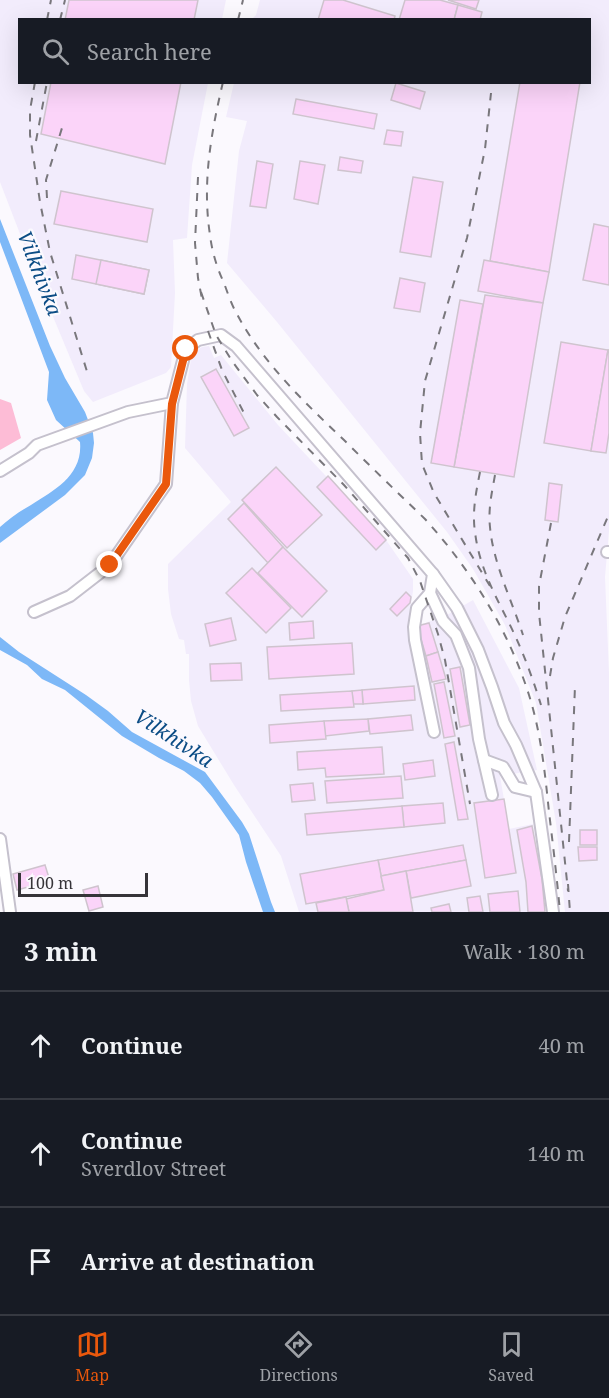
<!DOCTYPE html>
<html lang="en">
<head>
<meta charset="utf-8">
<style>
	body { margin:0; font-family:"Noto Serif",serif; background:#20242c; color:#f1f3f6 }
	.scale { position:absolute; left:18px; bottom:15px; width:130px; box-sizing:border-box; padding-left:6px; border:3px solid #363439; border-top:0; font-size:16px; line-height:21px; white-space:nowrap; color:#363439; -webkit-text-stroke:4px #fbf9fe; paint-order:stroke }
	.stop { position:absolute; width:18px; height:18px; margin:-14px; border:4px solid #ea580c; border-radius:50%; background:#fff }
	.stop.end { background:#ea580c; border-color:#fff; box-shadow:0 2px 6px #0008 }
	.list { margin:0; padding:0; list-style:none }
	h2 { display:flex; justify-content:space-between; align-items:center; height:78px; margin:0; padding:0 24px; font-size:26px }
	h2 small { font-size:20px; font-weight:400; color:#9ea1a6 }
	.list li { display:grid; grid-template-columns:39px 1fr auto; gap:18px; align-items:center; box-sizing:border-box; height:108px; padding:0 24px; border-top:2px solid #363941 }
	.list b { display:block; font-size:22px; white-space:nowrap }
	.list p { margin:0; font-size:20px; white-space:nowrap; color:#9ea1a6 }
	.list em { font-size:20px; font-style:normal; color:#9ea1a6 }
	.icon { flex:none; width:33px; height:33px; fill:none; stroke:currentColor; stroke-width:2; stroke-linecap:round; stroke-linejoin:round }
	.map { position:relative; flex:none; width:609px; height:912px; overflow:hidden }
	.search { position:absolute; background:#171b24; box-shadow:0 6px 24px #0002; left:18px; right:18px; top:18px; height:66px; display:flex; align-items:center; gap:15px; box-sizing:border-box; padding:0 21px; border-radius:0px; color:#9ea1a6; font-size:22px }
	.sheet { height:402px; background:#171b24 }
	nav { display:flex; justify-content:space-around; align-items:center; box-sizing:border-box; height:84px; border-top:2px solid #363941; background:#171b24; font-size:16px; color:#9ea1a6 }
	nav a { display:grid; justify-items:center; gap:3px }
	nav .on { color:#ea580c }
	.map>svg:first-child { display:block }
	.built { fill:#f2ecfc }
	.green { fill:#fdbcd6 }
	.water { fill:#7db8f7 }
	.building { fill:#fbd4f9; stroke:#cfc4ce; stroke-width:1.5 }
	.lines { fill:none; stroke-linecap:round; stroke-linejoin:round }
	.street-casing { stroke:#c5c1cd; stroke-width:14 }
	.street { stroke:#fff; stroke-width:10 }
	.rail { stroke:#79777c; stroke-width:2; stroke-dasharray:8 8; stroke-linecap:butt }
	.route { stroke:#ea580c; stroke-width:8 }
	.labels { text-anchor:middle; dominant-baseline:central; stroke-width:4.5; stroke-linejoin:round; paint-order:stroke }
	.water-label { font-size:20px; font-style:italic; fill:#0b4c85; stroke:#fbf9fe }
</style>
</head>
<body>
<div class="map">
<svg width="609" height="912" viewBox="0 0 609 912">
	<rect width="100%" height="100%" fill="#fbf9fe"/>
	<!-- built -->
	<g class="built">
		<polygon points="0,0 226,0 222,19 20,20 20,82 208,83 192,165 187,238 173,240 175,293 171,367 166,373 93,402 84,391 39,283 0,182"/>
		<polygon points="260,0 609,0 609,531 605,577 609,673 609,912 565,912 556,823 536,703 505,625 473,569 447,532 277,322 227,263 239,151 247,121 226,117 234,83 590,82 590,20 252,19 256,15"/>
		<polygon points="209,346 214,358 221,355 278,425 386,540 413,579 413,591 408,624 417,626 447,615 473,600 519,688 537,770 500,776 509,829 533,824 542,879 545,912 299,912 281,856 234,785 198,726 191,701 189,680 189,654 186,654 184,640 179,639 171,614 168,589 168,564 231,502 185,448 187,384 192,353 202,347"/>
	</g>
	<!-- green -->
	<polygon class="green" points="0,399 11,403 21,438 0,450"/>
	<!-- water -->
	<g class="water">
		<path d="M0,219L50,346L65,378L85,412L93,433L94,443L92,458L85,475L65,495L0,543V527C9,519 20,511 31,505C55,490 83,475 80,442L56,420L47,400L49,372L0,242Z"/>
		<polygon points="0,637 19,652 86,695 108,711 132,732 205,772 242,822 249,834 271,902 275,912 263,912 246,862 239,835 212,797 200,783 184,771 159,758 122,736 65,690 42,679 27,665 0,650"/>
	</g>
	<!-- building -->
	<g class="building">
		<polygon points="69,0 198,0 194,20 65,20"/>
		<polygon points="324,0 343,0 395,16 394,20 318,20"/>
		<polygon points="405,0 440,0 458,5 454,20 399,20"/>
		<polygon points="448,0 479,0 476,9"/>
		<polygon points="458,5 482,12 480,20 454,20"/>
		<polygon points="51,82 181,82 165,164 41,134"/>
		<polygon points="520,82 580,82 549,272 490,261"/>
		<polygon points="396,83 425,92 420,109 391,100"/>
		<polygon points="296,99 377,114 374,129 293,114"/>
		<polygon points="387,130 403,132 401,146 384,144"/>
		<polygon points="340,157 363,161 361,173 338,170"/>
		<polygon points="257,161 273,164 266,208 250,206"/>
		<polygon points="300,161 325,165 318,204 294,199"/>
		<polygon points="413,177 443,182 431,257 400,252"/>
		<polygon points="61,191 153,209 147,242 54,224"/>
		<polygon points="594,224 609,227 609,285 583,280"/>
		<polygon points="76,255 149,270 144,294 72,279"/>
		<polygon points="101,260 149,270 144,294 96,284"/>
		<polygon points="484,260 549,272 543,303 478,291"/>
		<polygon points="400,278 425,283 420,312 394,308"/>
		<polygon points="485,295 543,303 514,477 454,467"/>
		<polygon points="460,300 483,304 454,467 431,463"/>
		<polygon points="561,342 608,350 591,451 544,443"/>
		<polygon points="608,350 609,350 609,433 606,453 591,451"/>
		<polygon points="216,369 249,428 234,436 201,377"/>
		<polygon points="276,467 322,515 287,548 242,500"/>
		<polygon points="328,476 386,540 376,550 317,487"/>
		<polygon points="549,483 562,485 558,522 545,520"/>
		<polygon points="244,503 283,547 268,563 228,519"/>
		<polygon points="283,547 327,591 302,617 258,573"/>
		<polygon points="252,568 291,608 266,633 226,593"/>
		<polygon points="406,592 411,597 410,603 397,616 390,609"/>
		<polygon points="231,618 236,640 210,646 205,624"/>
		<polygon points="313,621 314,638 290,640 289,623"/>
		<polygon points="429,623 438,652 426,656 417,626"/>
		<polygon points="352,643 354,674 269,679 267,647"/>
		<polygon points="438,652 446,679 432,682 426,656"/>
		<polygon points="241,663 242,680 211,681 210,664"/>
		<polygon points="460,667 470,725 460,727 450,669"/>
		<polygon points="444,682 455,736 444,738 434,684"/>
		<polygon points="414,686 415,700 363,704 362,690"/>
		<polygon points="362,690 363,704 353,704 352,691"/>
		<polygon points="352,691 354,707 281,711 280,695"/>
		<polygon points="411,715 413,730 370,734 368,719"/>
		<polygon points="368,719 369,731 325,736 324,721"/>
		<polygon points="324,721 326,739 270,743 269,725"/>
		<polygon points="454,742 468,819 458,820 445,744"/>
		<polygon points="382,747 384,774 326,777 325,768 298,770 297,752"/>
		<polygon points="433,760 435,776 405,780 403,764"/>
		<polygon points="401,776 403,798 327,803 325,781"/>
		<polygon points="313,783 315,800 292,802 290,785"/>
		<polygon points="504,799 516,873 485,878 474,803"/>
		<polygon points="443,803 445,823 404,827 402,806"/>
		<polygon points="402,806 404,827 307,835 305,814"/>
		<polygon points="532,826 542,879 545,912 528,912 526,882 517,830"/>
		<rect x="580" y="830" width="17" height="15"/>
		<polygon points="463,845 466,860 381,876 378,860"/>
		<polygon points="578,847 597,847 597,860 579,861"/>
		<polygon points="378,860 384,890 306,904 300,874"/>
		<polygon points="466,860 471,886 411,898 406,871"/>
		<polygon points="45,865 50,881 17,890 13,874"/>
		<polygon points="406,871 413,912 349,912 346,899 384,890 381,876"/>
		<polygon points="98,886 103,907 89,911 83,890"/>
		<polygon points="518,891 520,912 490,912 488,894"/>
		<polygon points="480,896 483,912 469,912 467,898"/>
		<polygon points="346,897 349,912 318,912 316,903"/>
		<polygon points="449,904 451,912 432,912 431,908"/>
	</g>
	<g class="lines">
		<!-- street casing -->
		<g class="street-casing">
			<g id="street">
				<polyline points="0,471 29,453 37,445 128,412 172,403 186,349 198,340 221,335 236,346 433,574 430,593 417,608 414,627 415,640 434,732"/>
				<polyline points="607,552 609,552"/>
				<polyline points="433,574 457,608 478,650 492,687 504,723 516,745 536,792 553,912"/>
				<polyline points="430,593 443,621 456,635 469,668 479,739 492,795"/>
				<polyline points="34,612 70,596 110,565 166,484 172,403"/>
				<polyline points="484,760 503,767 515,787 536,792"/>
				<polyline points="0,839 10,912"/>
			</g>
		</g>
		<!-- street -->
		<use href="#street" class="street"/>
		<!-- rail -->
		<g class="rail">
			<polyline points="47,20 51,0"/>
			<polyline points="60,20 65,0"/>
			<polyline points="238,20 243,0"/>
			<polyline points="35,82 30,110 30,135 40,202 50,252 89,378"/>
			<path d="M223,82C211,133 202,183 210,235C212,252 217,268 224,283C228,294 232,306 238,316C264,364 305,403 344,440C371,467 398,493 425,519C471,570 508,629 529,695C541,733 545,773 549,812C553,845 557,879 560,912"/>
			<polyline points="36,141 47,82"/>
			<polyline points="198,177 195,243 198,278 202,299"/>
			<polyline points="47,198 46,180 62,128"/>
			<polyline points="201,292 216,335 232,361 257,395 277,417 344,485 408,558 420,581 438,634 445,660 470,804"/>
			<polyline points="208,331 222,370 244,413"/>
			<path d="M480,472C476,492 472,512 475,532C479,566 494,593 509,623C522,649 532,676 541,705"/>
			<path d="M495,475C492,492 488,509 490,527C493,563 512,601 523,635"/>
			<polyline points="551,523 539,586 539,613 568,891"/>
			<polyline points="490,586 434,493 422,464 420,433 425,381 467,238 485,149 491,93"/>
			<polyline points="550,676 553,658 565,617 609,514"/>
			<polyline points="569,842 575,686"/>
			<polyline points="568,884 570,912"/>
		</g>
	</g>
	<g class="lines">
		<!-- route -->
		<polyline class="route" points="110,565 166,484 172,404 186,349"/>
	</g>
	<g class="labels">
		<!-- water labels -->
		<g class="water-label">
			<text transform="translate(40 273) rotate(69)">Vilkhivka</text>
			<text transform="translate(174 738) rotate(33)">Vilkhivka</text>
		</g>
	</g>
</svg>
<div class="scale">100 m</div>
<div class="stop" style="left:186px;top:349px"></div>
<div class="stop end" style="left:110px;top:565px"></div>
<div class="search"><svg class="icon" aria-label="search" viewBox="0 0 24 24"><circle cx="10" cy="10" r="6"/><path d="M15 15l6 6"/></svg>Search here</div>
</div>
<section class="sheet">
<h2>3 min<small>Walk · 180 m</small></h2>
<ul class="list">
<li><svg class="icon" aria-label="ahead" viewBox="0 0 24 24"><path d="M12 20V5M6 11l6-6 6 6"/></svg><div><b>Continue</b></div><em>40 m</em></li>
<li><svg class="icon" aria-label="ahead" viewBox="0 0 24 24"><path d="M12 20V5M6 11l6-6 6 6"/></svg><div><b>Continue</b><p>Sverdlov Street</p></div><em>140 m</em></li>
<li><svg class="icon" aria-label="arrive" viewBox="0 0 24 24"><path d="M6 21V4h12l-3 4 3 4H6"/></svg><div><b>Arrive at destination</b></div></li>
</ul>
</section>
<nav>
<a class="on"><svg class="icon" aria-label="map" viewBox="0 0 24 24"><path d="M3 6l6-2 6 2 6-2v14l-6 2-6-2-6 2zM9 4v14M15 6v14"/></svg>Map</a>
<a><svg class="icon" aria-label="directions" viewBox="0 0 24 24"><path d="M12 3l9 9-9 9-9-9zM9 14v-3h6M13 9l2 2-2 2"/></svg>Directions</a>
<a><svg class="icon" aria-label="saved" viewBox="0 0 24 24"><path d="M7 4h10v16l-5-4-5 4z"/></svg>Saved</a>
</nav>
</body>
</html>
